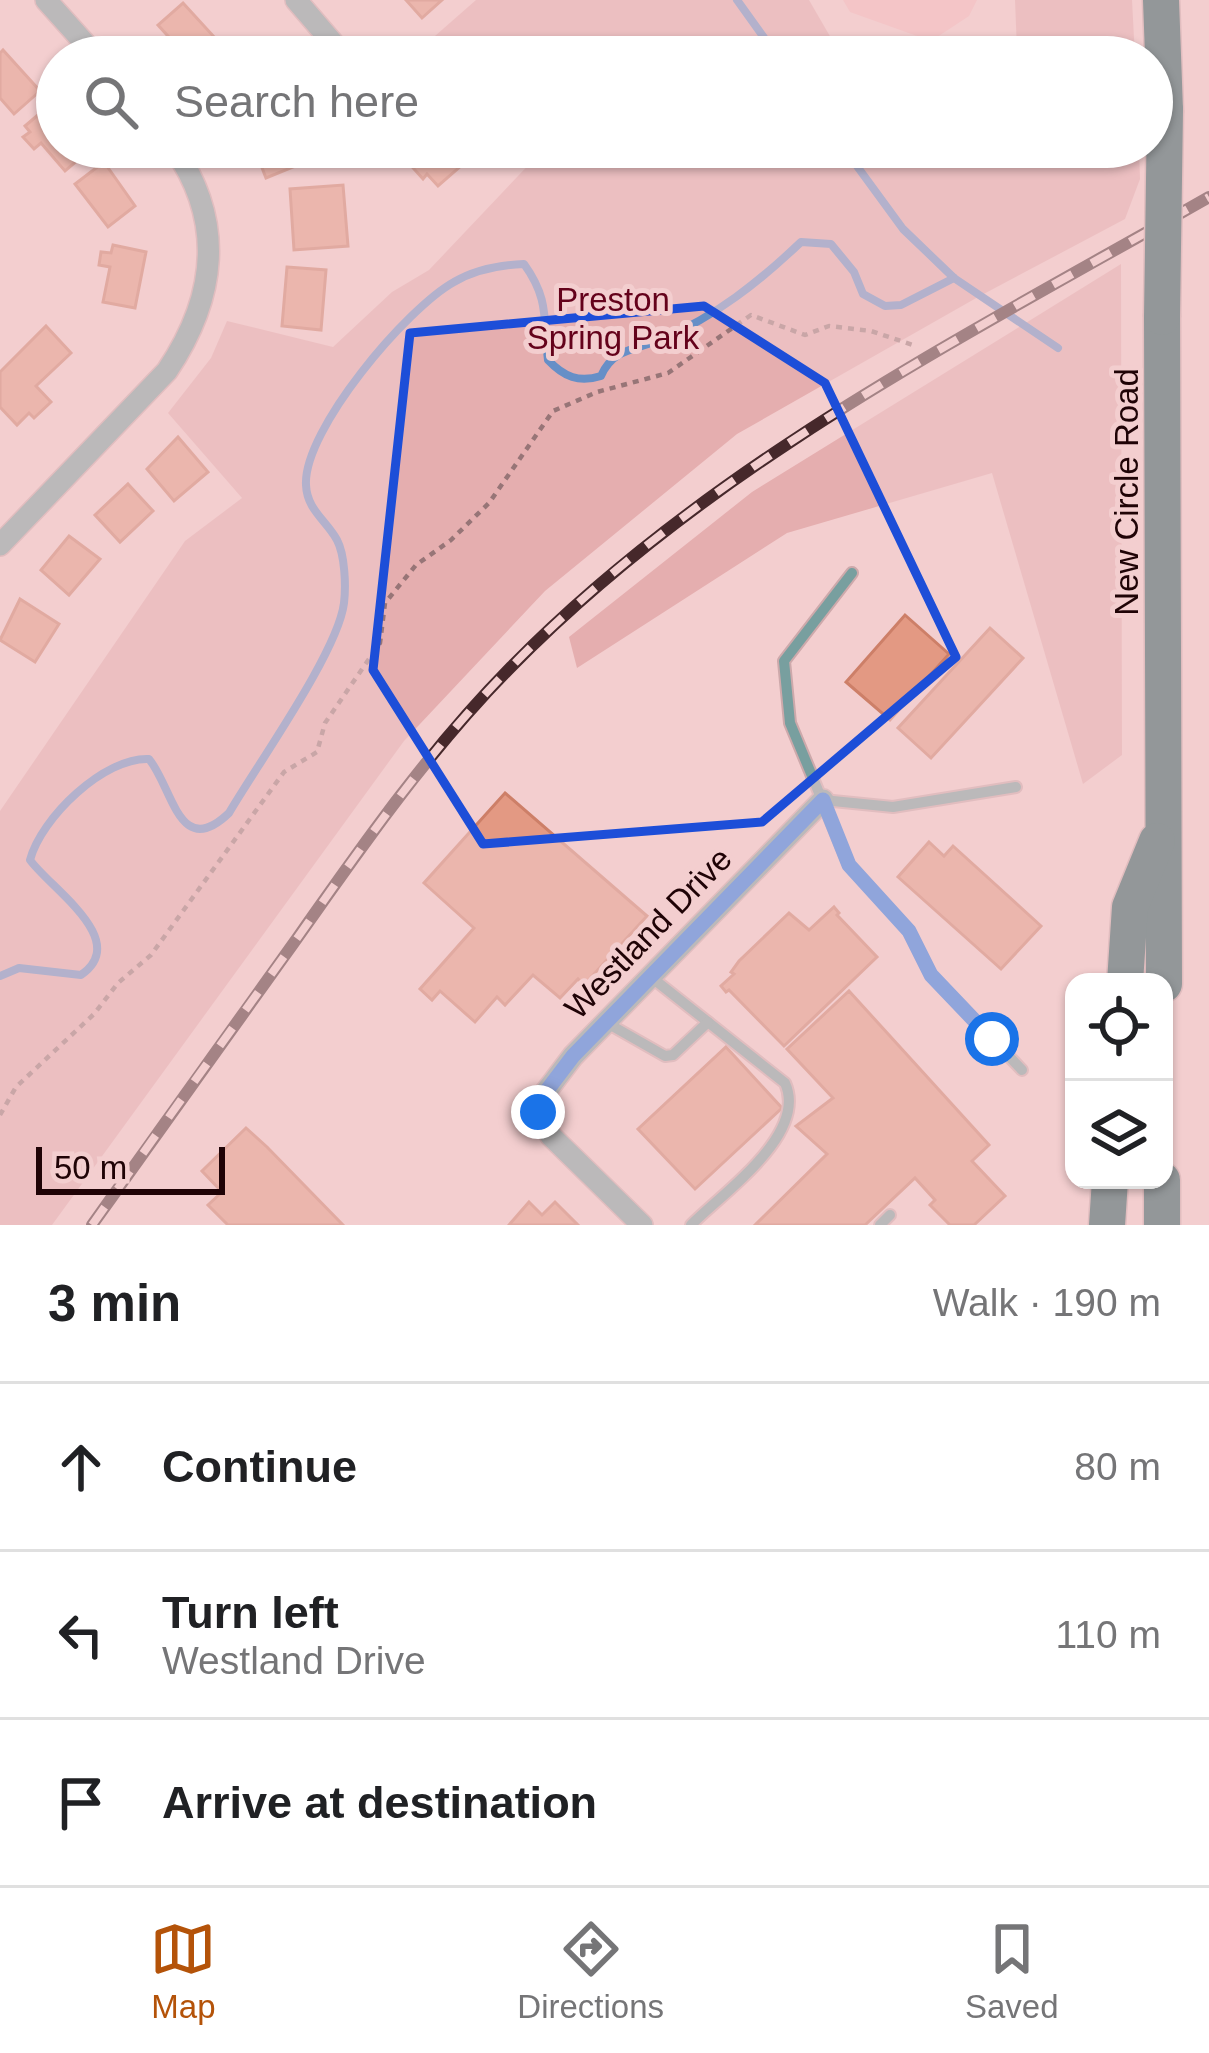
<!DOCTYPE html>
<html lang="en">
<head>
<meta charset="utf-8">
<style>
	body { margin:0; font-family:Arial,sans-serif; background:#f2f2f2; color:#202124 }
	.controls { position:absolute; right:36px; bottom:36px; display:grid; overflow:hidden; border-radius:24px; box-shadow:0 3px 9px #0004 }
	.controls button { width:108px; height:108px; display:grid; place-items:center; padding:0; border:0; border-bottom:3px solid #e0e0e0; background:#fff; color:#202124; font:60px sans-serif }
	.scale { position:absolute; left:36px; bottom:30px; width:189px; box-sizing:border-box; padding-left:12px; border:6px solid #1f0306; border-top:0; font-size:33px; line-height:42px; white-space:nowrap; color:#1f0306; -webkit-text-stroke:9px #f3cecf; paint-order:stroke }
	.stop { position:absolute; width:36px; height:36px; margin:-27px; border:9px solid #1a73e8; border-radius:50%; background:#fff }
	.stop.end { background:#1a73e8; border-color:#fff; box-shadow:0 3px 12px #0008 }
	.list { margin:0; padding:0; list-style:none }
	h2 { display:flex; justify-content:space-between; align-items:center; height:156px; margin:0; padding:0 48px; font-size:51px }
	h2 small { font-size:39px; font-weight:400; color:#757577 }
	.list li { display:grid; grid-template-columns:78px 1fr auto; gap:36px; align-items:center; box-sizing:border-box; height:168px; padding:0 48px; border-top:3px solid #e0e0e0 }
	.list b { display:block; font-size:45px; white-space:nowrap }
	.list p { margin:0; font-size:39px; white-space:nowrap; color:#757577 }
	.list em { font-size:39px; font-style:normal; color:#757577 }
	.icon { flex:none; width:66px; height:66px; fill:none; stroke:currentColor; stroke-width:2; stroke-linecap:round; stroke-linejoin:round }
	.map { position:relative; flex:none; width:1209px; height:1225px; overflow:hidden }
	.search { position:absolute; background:#fff; box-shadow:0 3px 9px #0004; left:36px; right:36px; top:36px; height:132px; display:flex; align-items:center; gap:30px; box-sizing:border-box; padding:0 42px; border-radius:66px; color:#757577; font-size:45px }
	.sheet { height:660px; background:#fff }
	nav { display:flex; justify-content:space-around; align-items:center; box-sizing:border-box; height:168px; border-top:3px solid #e0e0e0; background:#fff; font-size:33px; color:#757577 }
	nav a { display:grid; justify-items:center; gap:6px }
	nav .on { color:#b45309 }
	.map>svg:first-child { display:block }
	.built { fill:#f5bbbc }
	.green { fill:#e5aeaf }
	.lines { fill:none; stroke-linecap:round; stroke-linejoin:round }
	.stream { stroke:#668fc7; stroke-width:8 }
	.building { fill:#e39983; stroke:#cd7f68; stroke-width:3 }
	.service-casing { stroke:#cda9ab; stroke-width:14 }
	.minor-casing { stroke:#cda9ab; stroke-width:24 }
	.motorway-casing { stroke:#cda9ab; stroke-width:39 }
	.path { stroke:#977577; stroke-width:4.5; stroke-dasharray:6 6; stroke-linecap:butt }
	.service { stroke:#789f9f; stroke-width:10 }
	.minor { stroke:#789f9f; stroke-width:21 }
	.motorway { stroke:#1f5657; stroke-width:36 }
	.rail-casing { stroke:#46282b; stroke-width:12 }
	.rail { stroke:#f3cecf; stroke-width:8; stroke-dasharray:22; stroke-linecap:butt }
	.motorway-bridge-casing { stroke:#cda9ab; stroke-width:39; stroke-linecap:butt }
	.motorway-bridge { stroke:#1f5657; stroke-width:36 }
	.route { stroke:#1a73e8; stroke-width:15 }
	.marked { fill:none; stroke:#1d4ed8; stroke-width:9; stroke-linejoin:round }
	.labels { text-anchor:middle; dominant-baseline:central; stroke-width:10; stroke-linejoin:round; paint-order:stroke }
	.park-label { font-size:33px; fill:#64021b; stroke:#f3cecf }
	.street-label { font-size:33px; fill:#1f0306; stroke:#f3cecf }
</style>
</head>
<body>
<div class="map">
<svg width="1209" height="1225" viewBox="0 0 1209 1225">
	<rect width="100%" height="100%" fill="#f3cecf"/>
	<!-- built -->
	<polygon class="built" points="843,0 977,0 969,16 931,41 850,12"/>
	<!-- green -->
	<g class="green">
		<polygon points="476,0 809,0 842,57 418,57 419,50"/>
		<polygon points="1015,0 1132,0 1135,57 1012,57 1017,51"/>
		<polygon points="523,147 1139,147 1140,179 1125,219 978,297 737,434 545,591 404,741 52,1225 0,1225 0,811 185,541 242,498 168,413 211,358 227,321 333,347 392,292 429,270 537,156"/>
		<polygon points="1121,264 1122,755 1083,784 992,473 787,533 577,668 569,637 752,492"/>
	</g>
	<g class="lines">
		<!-- stream -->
		<g class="stream">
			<polyline points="737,0 778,57"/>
			<polyline points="843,147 903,229 954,278 1058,348"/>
			<path d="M0,976L19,968L81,975C131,940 51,889 30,860C41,818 104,757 149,759C173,788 179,861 229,813C257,765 338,652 344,603C346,586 345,555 337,540C326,520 307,510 306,485C303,430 407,308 454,282C476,269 499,265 524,264C550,300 543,320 548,360C564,377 579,383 601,376C613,348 636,350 662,339C715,317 760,281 801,242L831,244L854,272L863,294L885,306L901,305L954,278"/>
		</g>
	</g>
	<!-- building -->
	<g class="building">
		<polygon points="406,0 442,0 422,18"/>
		<polygon points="183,3 216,39 195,57 187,57 158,25"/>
		<polygon points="3,50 40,91 14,114 0,98 0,53"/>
		<polygon points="52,103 57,109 57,147 91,149 65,171 41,143 34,149 23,137 30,132 25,126"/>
		<polygon points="254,147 291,147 298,165 266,178"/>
		<polygon points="402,147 458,147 469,159 438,186 427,174 423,179 398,151"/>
		<polygon points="104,162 135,206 108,227 75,184"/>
		<polygon points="343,185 348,246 294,250 290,189"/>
		<polygon points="113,245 146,252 135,308 103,302 110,267 99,265 101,252 111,253"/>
		<polygon points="287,267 326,270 321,330 282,326"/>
		<polygon points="46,326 71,353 36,386 51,402 34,418 29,413 17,425 0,407 0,372"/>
		<polygon points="178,437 208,472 174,501 147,469"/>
		<polygon points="128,484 153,511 120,542 95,515"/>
		<polygon points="69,536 100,559 69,595 41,570"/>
		<polygon points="20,599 59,624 35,662 0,640"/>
		<polygon points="905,615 949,654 890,720 846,682"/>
		<polygon points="990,628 1023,658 931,758 898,728"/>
		<polygon points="505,793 647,916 584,985 578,979 560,998 533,975 505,1005 497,997 475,1022 440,991 432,1000 420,989 474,928 424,883"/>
		<polygon points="929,842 944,856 953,846 1041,926 1001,969 898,877"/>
		<polygon points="834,907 839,913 837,915 877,957 784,1046 729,990 726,992 721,986 734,974 731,972 739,961 789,913 809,930"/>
		<polygon points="849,991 989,1145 972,1161 1005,1196 974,1225 950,1225 930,1205 935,1200 915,1178 865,1225 755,1225 827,1154 796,1126 833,1098 787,1049"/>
		<polygon points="726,1047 782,1108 695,1189 638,1129"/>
		<polygon points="246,1128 267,1147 343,1225 228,1225 208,1205 222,1192 202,1171"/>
		<polygon points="529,1202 542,1215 555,1202 578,1225 509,1225"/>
	</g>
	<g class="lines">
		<!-- service casing -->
		<g class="service-casing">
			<g id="service">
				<polyline points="852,573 784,661 790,723 849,865 909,931 931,975 1022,1070"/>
				<polyline points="823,800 893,807 1016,787"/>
				<path d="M651,977L785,1083C808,1134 724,1192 691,1225"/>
				<polyline points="607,1023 665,1056 673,1055 708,1022"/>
				<polyline points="880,1225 890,1215"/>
			</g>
		</g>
		<!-- minor casing -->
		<g class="minor-casing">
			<g id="minor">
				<polyline points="46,0 97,57"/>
				<polyline points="296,0 345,57"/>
				<path d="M0,545L167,371C216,298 226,222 173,147"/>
				<polyline points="642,1225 551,1136 538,1112 545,1093 573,1056 823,800"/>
			</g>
		</g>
		<!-- motorway casing -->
		<g class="motorway-casing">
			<g id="motorway">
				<polyline points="1161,0 1165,110"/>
				<polyline points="1162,317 1164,984"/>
				<polyline points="1125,982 1130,907 1157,841"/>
				<polyline points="1107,1225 1110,1180"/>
				<polyline points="1162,1225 1162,1180"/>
			</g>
		</g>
		<!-- path -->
		<polyline class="path" points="0,1115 16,1087 94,1014 118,983 151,955 284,772 317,752 325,723 380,643 385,603 416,565 451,540 489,503 553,411 597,392 668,373 751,315 805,335 829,326 871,331 913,345"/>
		<!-- service -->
		<use href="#service" class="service"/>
		<!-- minor -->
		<use href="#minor" class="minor"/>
		<!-- motorway -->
		<use href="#motorway" class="motorway"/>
		<!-- rail casing -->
		<g class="rail-casing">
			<path id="rail" d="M92,1225C160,1129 229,1033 298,937C364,843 430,749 511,667C710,464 965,336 1209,197"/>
		</g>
		<!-- rail -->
		<use href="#rail" class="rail"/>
		<!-- motorway-bridge casing -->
		<g class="motorway-bridge-casing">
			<polyline id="motorway-bridge" points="1162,317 1165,110"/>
		</g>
		<!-- motorway-bridge -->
		<use href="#motorway-bridge" class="motorway-bridge"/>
	</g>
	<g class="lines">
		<!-- route -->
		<polyline class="route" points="538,1112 545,1093 573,1056 823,800 849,865 909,931 931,975 992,1039"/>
	</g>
	<!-- marked area -->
	<path d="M0 0H1209V1225H0ZM704,306L825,383L956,657L762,822L483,844L373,670L410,333Z" fill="#f3cecf" fill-opacity=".55" fill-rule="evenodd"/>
	<path class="marked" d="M704,306L825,383L956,657L762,822L483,844L373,670L410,333Z"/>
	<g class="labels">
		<!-- park labels -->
		<g class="park-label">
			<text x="613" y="299">Preston<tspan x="613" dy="38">Spring Park</tspan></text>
		</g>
		<!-- street labels -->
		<g class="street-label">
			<text transform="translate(1126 492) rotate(-90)">New Circle Road</text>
			<text transform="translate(648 933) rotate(-46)">Westland Drive</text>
		</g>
	</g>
</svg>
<div class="controls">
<button><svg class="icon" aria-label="locate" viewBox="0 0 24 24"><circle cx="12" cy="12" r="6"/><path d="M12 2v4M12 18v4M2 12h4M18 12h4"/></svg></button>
<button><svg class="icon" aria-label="layers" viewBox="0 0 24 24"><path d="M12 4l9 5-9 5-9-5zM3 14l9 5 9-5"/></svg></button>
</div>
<div class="scale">50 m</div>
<div class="stop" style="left:992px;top:1039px"></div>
<div class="stop end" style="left:538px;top:1112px"></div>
<div class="search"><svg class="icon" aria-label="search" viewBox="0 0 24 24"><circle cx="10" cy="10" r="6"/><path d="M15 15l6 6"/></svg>Search here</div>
</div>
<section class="sheet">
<h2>3 min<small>Walk · 190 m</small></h2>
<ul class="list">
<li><svg class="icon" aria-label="ahead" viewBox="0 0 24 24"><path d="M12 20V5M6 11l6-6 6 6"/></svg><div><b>Continue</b></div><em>80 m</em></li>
<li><svg class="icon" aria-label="left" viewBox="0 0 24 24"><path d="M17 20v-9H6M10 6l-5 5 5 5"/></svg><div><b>Turn left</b><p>Westland Drive</p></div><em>110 m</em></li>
<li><svg class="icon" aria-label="arrive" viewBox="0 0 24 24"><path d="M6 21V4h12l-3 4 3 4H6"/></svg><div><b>Arrive at destination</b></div></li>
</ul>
</section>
<nav>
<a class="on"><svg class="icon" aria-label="map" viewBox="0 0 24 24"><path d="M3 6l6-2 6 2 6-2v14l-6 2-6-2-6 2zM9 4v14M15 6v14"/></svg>Map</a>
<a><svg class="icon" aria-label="directions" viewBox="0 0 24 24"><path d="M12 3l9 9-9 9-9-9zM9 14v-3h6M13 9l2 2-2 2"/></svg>Directions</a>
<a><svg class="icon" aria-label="saved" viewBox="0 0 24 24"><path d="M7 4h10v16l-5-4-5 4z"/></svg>Saved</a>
</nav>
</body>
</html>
